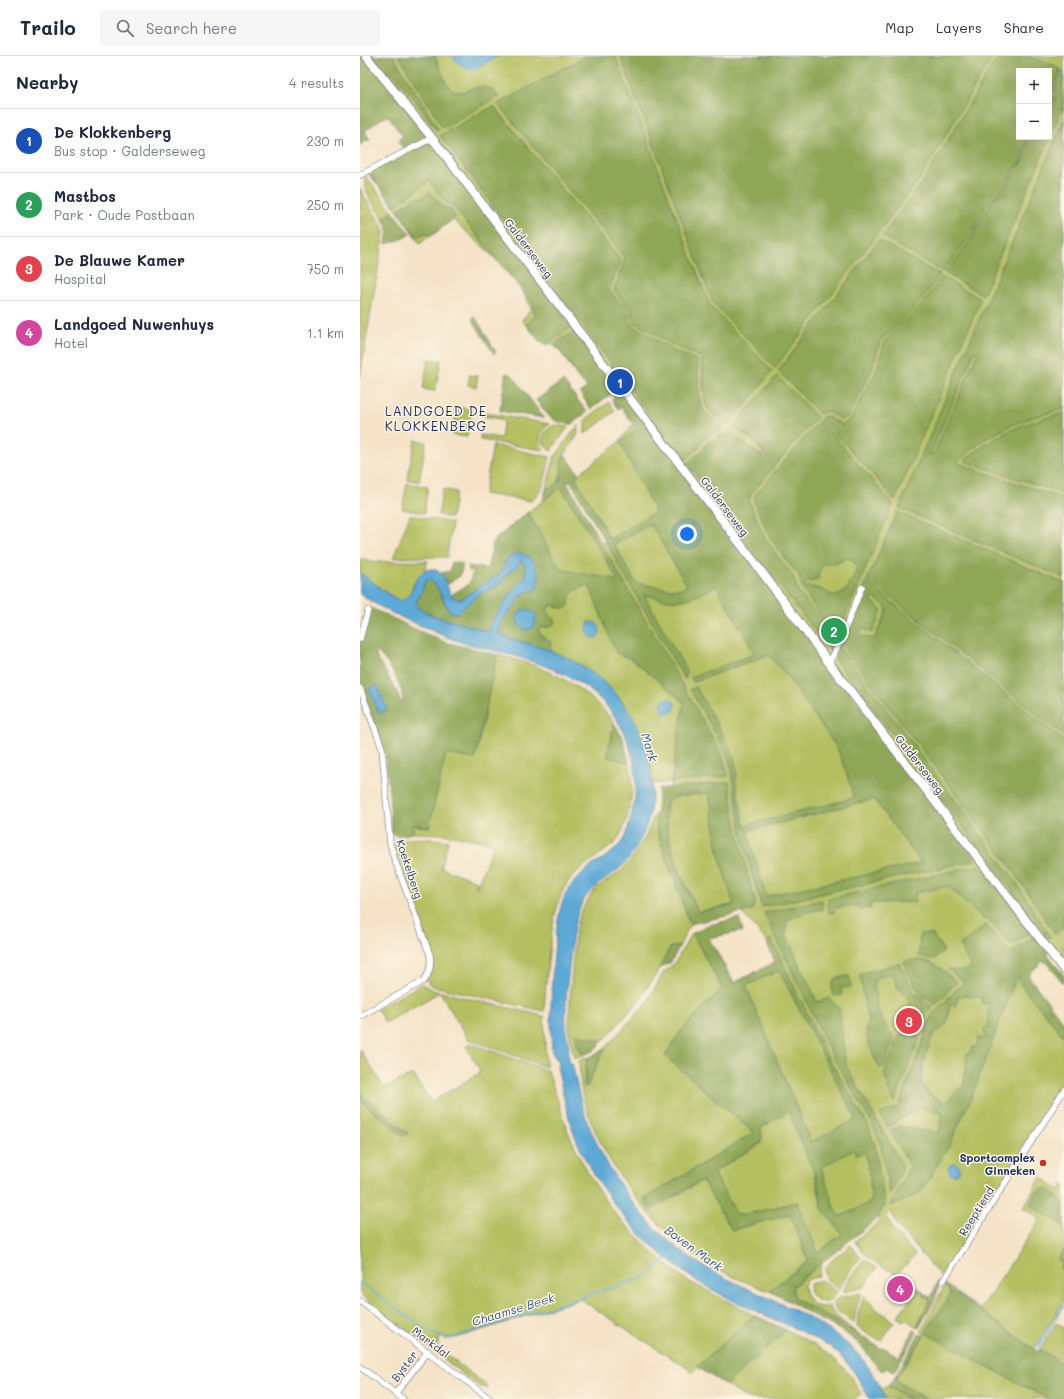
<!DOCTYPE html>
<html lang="en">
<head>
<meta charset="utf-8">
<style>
	body { margin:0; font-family:Mali,sans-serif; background:#f6f6f7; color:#1f2937 }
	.controls { position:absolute; right:12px; top:12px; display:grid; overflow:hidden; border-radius:0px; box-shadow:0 4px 16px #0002 }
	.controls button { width:36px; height:36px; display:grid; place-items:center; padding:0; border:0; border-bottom:1px solid #e0e1e3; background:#fff; color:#1f2937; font:20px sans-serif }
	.you { position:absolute; left:327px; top:478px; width:14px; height:14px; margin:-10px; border:3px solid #fff; border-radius:50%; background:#1a73e8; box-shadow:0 0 0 6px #1a73e833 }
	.badge { display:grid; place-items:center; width:26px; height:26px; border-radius:50%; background:#d93025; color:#fff; font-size:13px; font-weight:700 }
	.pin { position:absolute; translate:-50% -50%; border:2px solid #fff; box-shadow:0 1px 4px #0006 }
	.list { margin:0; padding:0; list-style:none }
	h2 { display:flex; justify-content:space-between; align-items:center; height:52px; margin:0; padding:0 16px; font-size:17px }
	h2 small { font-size:13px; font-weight:400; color:#747a83 }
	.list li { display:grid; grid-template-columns:26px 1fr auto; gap:12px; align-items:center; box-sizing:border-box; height:64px; padding:0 16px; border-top:1px solid #e0e1e3 }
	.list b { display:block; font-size:15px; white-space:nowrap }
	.list p { margin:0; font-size:13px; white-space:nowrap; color:#747a83 }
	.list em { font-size:13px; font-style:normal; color:#747a83 }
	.icon { flex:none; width:22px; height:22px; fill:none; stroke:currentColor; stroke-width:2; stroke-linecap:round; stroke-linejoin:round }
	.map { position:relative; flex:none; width:704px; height:1343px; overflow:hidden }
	header { display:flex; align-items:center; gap:24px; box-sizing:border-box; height:56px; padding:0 20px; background:#fff; border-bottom:1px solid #e0e1e3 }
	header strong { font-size:19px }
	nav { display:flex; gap:22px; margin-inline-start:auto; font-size:14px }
	.search { width:280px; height:36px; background:#f6f6f7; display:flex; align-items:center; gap:10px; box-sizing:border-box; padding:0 14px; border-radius:0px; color:#747a83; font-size:15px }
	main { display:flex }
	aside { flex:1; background:#fff }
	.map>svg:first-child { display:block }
	.green { fill:#b3bf61; stroke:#677760; fill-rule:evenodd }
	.forest { fill:#8ea657; stroke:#546a5a; fill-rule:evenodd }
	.water { fill:#5da9d6; stroke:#3c6c9a; fill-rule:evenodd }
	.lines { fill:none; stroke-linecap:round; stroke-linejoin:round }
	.stream { stroke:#5da9d6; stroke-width:1.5 }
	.street-casing { stroke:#888992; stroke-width:7 }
	.secondary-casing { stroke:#888992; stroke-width:10 }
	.street { stroke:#fff; stroke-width:5.5 }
	.secondary { stroke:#fff; stroke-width:8 }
	.poi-dot { fill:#c8321e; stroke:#fcf5e5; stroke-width:1.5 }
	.labels { text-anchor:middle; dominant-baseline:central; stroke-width:3; stroke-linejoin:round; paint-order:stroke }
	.street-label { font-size:11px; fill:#1b2f5e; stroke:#fcf5e5 }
	.poi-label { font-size:11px; font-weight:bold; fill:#1b2f5e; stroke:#fcf5e5; text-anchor:end }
	.water-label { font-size:12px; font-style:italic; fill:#325a88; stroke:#fcf5e5 }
	.quarter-label { font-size:13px; letter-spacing:1px; fill:#1b2f5e; stroke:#fcf5e5 }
</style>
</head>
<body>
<header>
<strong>Trailo</strong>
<div class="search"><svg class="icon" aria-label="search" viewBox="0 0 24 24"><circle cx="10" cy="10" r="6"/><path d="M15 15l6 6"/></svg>Search here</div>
<nav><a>Map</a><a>Layers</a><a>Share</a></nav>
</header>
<main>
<aside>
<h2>Nearby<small>4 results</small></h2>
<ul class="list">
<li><span class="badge" style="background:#1a4fb4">1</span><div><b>De Klokkenberg</b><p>Bus stop · Galderseweg</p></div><em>230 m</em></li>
<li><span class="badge" style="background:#2e9e5b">2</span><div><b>Mastbos</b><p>Park · Oude Postbaan</p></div><em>250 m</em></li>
<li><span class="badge" style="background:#e0444e">3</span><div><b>De Blauwe Kamer</b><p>Hospital</p></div><em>750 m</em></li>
<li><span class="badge" style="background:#d1479c">4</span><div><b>Landgoed Nuwenhuys</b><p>Hotel</p></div><em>1.1 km</em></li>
</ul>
</aside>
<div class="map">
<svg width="704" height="1343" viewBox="0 0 704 1343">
	<rect width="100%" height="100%" fill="#fcf5e5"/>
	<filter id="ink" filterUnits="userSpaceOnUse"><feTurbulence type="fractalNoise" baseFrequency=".025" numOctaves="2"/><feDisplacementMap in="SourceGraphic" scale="8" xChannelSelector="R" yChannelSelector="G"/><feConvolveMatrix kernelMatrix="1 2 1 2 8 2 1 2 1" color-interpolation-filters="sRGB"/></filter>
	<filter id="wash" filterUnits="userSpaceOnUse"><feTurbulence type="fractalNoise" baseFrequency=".012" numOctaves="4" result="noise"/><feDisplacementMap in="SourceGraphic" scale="16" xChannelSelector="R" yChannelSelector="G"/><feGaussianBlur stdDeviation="0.9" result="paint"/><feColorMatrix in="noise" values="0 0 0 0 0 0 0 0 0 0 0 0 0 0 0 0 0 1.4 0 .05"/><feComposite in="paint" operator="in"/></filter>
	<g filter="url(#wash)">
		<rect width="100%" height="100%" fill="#f4e3c7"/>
		<!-- green -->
		<g class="green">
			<path d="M0,0H704V907L692,893L661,918L658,925L704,981V1029L581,1220L537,1170L531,1155L527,1160L532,1172L555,1199L540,1215L535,1217C520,1210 503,1201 495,1185L519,1166L510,1128L511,1147L478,1161L473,1148L461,1111L468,1108L448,1100L456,1121L462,1152L482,1178L458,1197L437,1146L384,1159H377L353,1116L400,1088L392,1078L284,1143L290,1154L343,1124L372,1174L430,1158L448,1205L409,1235C384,1226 360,1216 338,1201C288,1167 240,1103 224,1044C220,1032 220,1018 219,1005L227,1002L224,1029L227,1030L245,992L286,948L303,917L315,907L329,882L333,877L336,884L362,932L321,975L305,1000L386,927L388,929L419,914L495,1060L408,887L375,848L338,856C323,821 302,785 307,745L309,743L311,726L292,728C293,713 289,699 284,686C266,638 237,615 190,595C193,582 182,584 177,573L179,571H189L190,558L187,556V552L192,549H196L199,552L209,549V541L210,537L221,532L223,518L200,513L168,456L201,431L237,490L249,481L215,421L258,387L274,367L249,335L224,327L218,322L199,294L187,284L178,283L162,264L171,253C160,220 116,185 91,162L60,188L32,146L8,117L41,96L44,92L38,87L44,79L29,60L1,70L10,84L0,87ZM659,15H689V81H659ZM572,1117C568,1127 561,1138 551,1142Z"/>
			<path d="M5,119L33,156L23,163C14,149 3,136 5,119Z"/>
			<polygon points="0,132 4,140 23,172 24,177 0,320"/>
			<polygon points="68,303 81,305 75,335 63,333"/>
			<polygon points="110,319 118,320 116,331 108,329"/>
			<polygon points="249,346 255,355 225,378 225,364"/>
			<polygon points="97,351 112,354 107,381 92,379"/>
			<path d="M125,357L190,368C180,374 177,384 184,394L120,384V379L141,382L144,364L124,360Z"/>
			<path d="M195,369L208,371L191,395C184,392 180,381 186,375C188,372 192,371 195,369Z"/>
			<polygon points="219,369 217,380 201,404 202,415 200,422 198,427 193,431 186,433 194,402 214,374"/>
			<polygon points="55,384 66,386 59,426 47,423"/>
			<path d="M133,389L190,401C186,416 185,436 171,445L124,438Z"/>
			<polygon points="47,427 68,431 64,457 42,453"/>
			<polygon points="83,433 96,436 91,462 78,459"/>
			<polygon points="50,459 92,467 87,501 33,502"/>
			<polygon points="0,503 12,506 68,505 63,517 55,525 49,540 41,545 28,538 0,517"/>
			<path d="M137,599C182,609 227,629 254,667L247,701L269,706C276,731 270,767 255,787C239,800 220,810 208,826C189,851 187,923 184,955L72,930L67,926L72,914L73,907L61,866L34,790C46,778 73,783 88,785L81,812L117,825L116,832L134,787L83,778L53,777V769L69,771L86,698L115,702Z"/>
			<polygon points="296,758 297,775 330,868 320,889 310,892 299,913 280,944 243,985 216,979 217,988 223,999 214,1002 209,975 210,941 215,879 218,864 223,852 230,840 236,832 260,816 271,804 286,780 293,762"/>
			<polygon points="62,928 72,934 184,960 186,1011 108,983 80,936 25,967 17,953"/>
			<polygon points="109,987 188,1015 208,1076 224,1110 244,1143 260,1163 295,1199 326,1224 394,1259 333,1316 220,1243 99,1281 87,1283 79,1281 77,1291 129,1332 120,1331 0,1238 0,1044 43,1080 44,1074 0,1037 0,993 24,1032 53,1018 71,1046 121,1016 106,990"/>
			<polygon points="681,1121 700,1134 704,1128 704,1147 700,1145 692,1135 670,1149 704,1170 704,1194 698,1204 703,1207 700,1212 704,1214 704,1245 674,1293 620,1254 680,1163 663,1152"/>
			<polygon points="491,1189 496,1196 501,1201 488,1217 479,1234 467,1224 465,1213 471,1205"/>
			<polygon points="505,1203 517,1212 504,1231 484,1236 483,1235 491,1220"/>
			<path d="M464,1205L461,1209L459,1220L447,1224L444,1229C445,1242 454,1255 469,1250L474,1258L500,1280L435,1243L432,1231Z"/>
			<path d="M461,1224L477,1236C472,1243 466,1250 458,1244C453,1241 451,1239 449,1234L450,1228Z"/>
			<polygon points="585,1228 591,1238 588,1242 704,1343 566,1343 535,1324 563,1282 564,1277 561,1275 569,1261"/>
			<polygon points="557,1234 570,1244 557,1271 545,1263 543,1265 537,1261"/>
			<polygon points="501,1237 495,1257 494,1268 476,1254 473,1248 481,1240 484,1241"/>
			<polygon points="504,1240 515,1252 534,1266 522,1284 516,1283 497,1271 498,1258"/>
			<polygon points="696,1267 704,1272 704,1307 680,1293"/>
			<path d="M426,1274C460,1291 483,1302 501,1338L494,1343H388L366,1329Z"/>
			<polygon points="528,1330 549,1343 525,1343 521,1333"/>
		</g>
		<!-- forest -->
		<g class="forest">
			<polygon points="0,0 4,0 68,81 45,92 39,83 43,81 27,58 5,75 9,83 0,89"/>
			<path d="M10,0H16C36,25 53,52 72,78Z"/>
			<polygon points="19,0 33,0 79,74 77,75 55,44"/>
			<path d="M39,0H75C79,9 84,25 90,32C103,45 119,18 139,40L83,72Z"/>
			<polygon points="226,0 255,0 350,250 412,315 373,365 367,369 350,356 345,346 342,306 340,301 314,290 276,267 271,255 254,234 265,202 138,48"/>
			<polygon points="260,0 633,0 561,121 415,312 353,247"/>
			<path d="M638,0C662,0 679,0 700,13L694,28L693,47L689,53V15H659V81H670L665,85L662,101L660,108L654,112L644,133L631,144L625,151L613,175L599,195L583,216L522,180L564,124Z"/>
			<polygon points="701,14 704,16 701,37 704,48 623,239 585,217 602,196 615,176 627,153 635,142 646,135 655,114 661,108 665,98 667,86 674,81 689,81 689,57 695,48 696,28"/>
			<polygon points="134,50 261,205 249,234 268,256 273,269 317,297 337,304 340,347 346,358 364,371 343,383 338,392 324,405 80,79"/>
			<path d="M704,64V353C662,363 628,375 597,407L704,443V522L539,452ZM615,295L618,296L573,399L570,398Z"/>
			<polygon points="71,85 212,271 187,289 180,286 167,269 175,260 173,248 91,148 86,147 69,125 34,150 9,116"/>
			<polygon points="70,136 83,151 89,152 96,161 70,181 66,176 57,182 37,154 56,141 62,142"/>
			<polygon points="33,156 50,178 42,183 26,188 28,173 23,163"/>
			<polygon points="519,184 580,219 561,244 536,271 520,285 511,316 488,360 483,364 466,355 460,358 418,315"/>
			<polygon points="582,221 621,243 535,444 509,414 461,362 466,360 483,369 491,362 515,318 525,285 564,246"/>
			<polygon points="115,261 136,296 134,298 112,263"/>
			<polygon points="214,275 258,332 231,353 220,337 227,331 195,288"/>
			<polygon points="146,317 152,319 184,362 140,355"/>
			<polygon points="417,320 457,361 414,410 394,385 373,370"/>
			<path d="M203,325L227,356L212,368C191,367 188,359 176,344Z"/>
			<path d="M261,337L616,804L402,851L392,818L381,774L371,710L366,696L330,633L336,631L371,694C374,703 379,716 376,726L384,770L494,742L484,709L477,692L425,617L408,599L333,626L331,621L395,598L356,530C341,538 326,547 308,544C300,543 292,540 284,539L327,616L325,624L210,424L207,427L362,698L368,720L311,726L324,646L273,604L256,597L229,529H227C215,536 209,533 209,549C203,556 199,550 192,549L187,552V556L193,562L195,566C191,574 183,569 178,573L181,579L191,586L190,595L140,579L139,574L141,566L153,552L162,539L167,536L179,519L170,502L145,506C144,510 142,515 139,518C133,523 103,544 96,543L91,539L109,528L113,516L108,514L109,510L127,513L134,484L168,456L200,513L258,524L201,431L183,445L186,433C211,426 195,412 205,399L219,418L215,421L250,483L295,456L260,386L277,373L261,351L258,353L252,344ZM291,468L327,530C317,537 289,529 276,527L254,488ZM514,743L561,807L406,840L394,800L388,775Z"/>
			<path d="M704,357V438L604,405C636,377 663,367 704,357Z"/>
			<path d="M460,364L533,448L476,583L443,534L438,518L425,503L409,479L394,445L395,439ZM487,502L493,504L497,511C493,522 488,539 474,540L461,533L444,530L445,527L458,524L459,515L464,508H475Z"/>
			<polygon points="368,376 402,400 413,412 391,438 389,445 404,481 421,505 433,520 438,536 459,562 467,582 473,588 471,595 383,483 327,407 341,396 346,388"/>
			<path d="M537,456L704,527V680L518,531L517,534L704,685V871L695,878L655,817L579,716L480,587ZM514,541L526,551L527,555L514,583L498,579L502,572L512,577L522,554L512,545Z"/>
			<polygon points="161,505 165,508 166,520 152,536 131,568 130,576 74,560 55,551 57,544 62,536 64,527 66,524 71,523 78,532 87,553 96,557 99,555 118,539 141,527 150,515 155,512"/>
			<polygon points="92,506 103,508 100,520 87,529 81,517 90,515"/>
			<path d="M11,552L55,573L85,586L137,599L115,703L86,698L69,771L53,769V777L37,780L32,778L28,721L25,697L0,627V585ZM16,595C27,604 46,632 42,647H41L37,636L16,600Z"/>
			<polygon points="479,591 552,687 652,820 690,881 688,882 475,603"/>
			<polygon points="254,667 263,683 269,706 247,701"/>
			<path d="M369,726L376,768L388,820L395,846L392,854L330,868L297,775L296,762L299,733ZM349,737L359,800L374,849L338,856C321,823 302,783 307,745L318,740Z"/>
			<path d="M620,809L704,920V928L686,906L683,905L671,916L669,921L704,967V981L658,925L660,919L656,922L612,1040L588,1092L560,1136L553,1141L531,1150L550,1110L530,1075L540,1070L579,1077L582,1057L559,1052L528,1071L520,1058L536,1052L540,1048L572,959L604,926L588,913L604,915L611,911L600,889L626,869L649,896L654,895L673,881L670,877L653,888L648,887L628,863L625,864L596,838L589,830L555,837L556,846L511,847V852L498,853V849L475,852L474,857H469L468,843ZM598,940L622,941V948H629L628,972H624L625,980L627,982L623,983L618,981L617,990L612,991L610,997H607L604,1029L584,1047L571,1039L561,1027L563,1007L573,979L587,968L590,949H593L595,951L597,950Z"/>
			<polygon points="462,844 462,853 440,858 427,865 426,879 457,946 469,942 479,952 486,1010 543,1111 530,1139 521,1089 512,1067 472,999 404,857"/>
			<path d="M379,862L383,875L349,882L374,927L415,906L407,887L411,882L468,1001L508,1069L515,1089L525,1150L515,1164L434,1229L432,1232L435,1243L479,1267L522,1293L523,1291L539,1301L554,1274L557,1276L534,1316L527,1312L522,1315C513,1308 507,1295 498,1287C487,1277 472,1269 458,1262C442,1253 426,1243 409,1235L448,1205L430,1158L372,1174L342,1124L290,1154L284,1143L394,1077L305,1000L321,975L362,932L336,884L333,877L342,873L345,870ZM419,914L496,1063L451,1086L386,930ZM428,1055L456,1121L462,1152L482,1178L458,1197L437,1146L384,1159H377L353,1116L400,1088L402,1082L401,1072ZM494,1094L496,1099L505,1096L510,1123L511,1146L479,1161L473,1148L461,1111Z"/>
			<polygon points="560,878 572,878 584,895 574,903 559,900"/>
			<polygon points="320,889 311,906 299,913 310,892"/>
			<path d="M551,904C574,903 580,912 597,926L575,949L556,932L543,906Z"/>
			<path d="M539,907L554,936L562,941L573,952L569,955L553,963L549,944L543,938L542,935L538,932C536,928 536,924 533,921C528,917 516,920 514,927C513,930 514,933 515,936C516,955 522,967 534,981L524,1010L520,1012C515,1004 506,983 506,974C506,972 508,970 508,967L500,918Z"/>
			<path d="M489,920L491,931L481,932L482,939L474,940C470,934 472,929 474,923L479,921Z"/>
			<polygon points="566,961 561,976 556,965"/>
			<polygon points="554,974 559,983 535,1046 528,1033 529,1030 524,1018 538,981"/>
			<polygon points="216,978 243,985 233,995 223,999 217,988"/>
			<polygon points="245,992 227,1030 225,1030 227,1002 239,996"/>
			<polygon points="0,1037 44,1074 48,1077 43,1080 0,1044"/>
			<path d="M687,1132C694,1136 697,1143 704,1147V1170L670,1149L678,1135Z"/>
			<polygon points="704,1194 704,1214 700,1212 703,1207 698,1204"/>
			<path d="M578,1225C580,1241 566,1258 559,1272L557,1271L570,1244L551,1230L553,1228L571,1242Z"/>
			<polygon points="585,1228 676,1295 680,1294 704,1309 704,1343 688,1343 565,1277 591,1238"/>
			<polygon points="394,1259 426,1274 366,1329 337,1311"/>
			<polygon points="559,1278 564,1280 535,1324 566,1343 549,1343 528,1330 534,1323"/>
		</g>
		<!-- water -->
		<g class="water">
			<path d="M92,0H138L112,14C104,12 97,6 92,0Z"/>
			<path d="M159,497C175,498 185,523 174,535L167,536L162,539L153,552L141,566L139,574L140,579C167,588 197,594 222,610C267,638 294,685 292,739C291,753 289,766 282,780C277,790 271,802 262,810C246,825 230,829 220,851C213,867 212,885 210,902C207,926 205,950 206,974C206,980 209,986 209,992C208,998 208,1002 209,1007H212C216,1024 219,1042 225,1059C246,1117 285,1173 337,1206C403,1248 496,1261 525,1343H509C499,1322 488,1304 469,1290C430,1268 386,1253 347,1231C290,1198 235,1136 213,1075C206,1054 202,1032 197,1010L199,1009L198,1003H196L192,996C190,962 191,931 194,897C196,879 197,859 204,842C209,828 222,817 234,808C243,802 253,797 260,788C267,780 269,768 272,758C284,711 266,660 227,632C190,606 146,598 104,587C90,583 77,577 64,571C41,562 20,552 0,538V517L28,538L41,545C57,539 52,516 71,513C88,511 86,548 101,543C107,541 113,535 119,531C126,526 133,523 139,518C148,511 141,501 159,497ZM162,505L165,508L166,520L152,536L130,568V576L74,560L56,551L57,544L62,536L64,527L66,524L70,523L78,532L89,555L92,557L99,556L118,539L141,527L150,515L155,512Z"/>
			<path d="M163,553L176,557L175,567L173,572L165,574C155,569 155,560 163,553Z"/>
			<path d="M229,566L236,567C241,572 241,576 237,582L230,581C226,576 227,572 229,566Z"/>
			<polygon points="17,629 27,654 19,657 9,633"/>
			<circle cx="308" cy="650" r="7"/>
			<circle cx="594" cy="1113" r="5.5"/>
		</g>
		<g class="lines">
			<!-- stream -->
			<g class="stream">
				<polyline points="0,1226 69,1276 82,1281 92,1282 286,1221 293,1216 307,1201"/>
				<polyline points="678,1291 704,1249"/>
			</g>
		</g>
	</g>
	<g filter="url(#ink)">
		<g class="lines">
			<!-- street casing -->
			<g class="street-casing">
				<g id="street">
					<polyline points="0,119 72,82"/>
					<polyline points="0,583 8,554"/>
					<polyline points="469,607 479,588 502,531"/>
					<path d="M0,632L22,692L30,787L34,802L70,899C71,910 70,916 64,925L0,960"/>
					<polyline points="583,1225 704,1034"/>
					<polyline points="0,1245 130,1343"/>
					<polyline points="0,1311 43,1343"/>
					<polyline points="35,1338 68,1295"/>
				</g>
			</g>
			<!-- secondary casing -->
			<g class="secondary-casing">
				<polyline id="secondary" points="6,0 72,82 404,519 469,607 704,914"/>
			</g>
			<!-- street -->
			<use href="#street" class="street"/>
			<!-- secondary -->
			<use href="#secondary" class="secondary"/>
		</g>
	</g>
	<!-- markers -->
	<circle class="poi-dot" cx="683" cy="1107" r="4"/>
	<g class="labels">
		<!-- street labels -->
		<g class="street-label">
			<text transform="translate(169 192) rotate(53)">Galderseweg</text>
			<text transform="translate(365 450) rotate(53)">Galderseweg</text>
			<text transform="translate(560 708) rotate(52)">Galderseweg</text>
			<text transform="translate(50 813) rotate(72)">Koekelberg</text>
			<text transform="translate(616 1155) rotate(-58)">Reeptiend</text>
			<text transform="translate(71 1286) rotate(37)">Markdal</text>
			<text transform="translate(44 1310) rotate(-53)">Byster</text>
		</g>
		<!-- poi labels -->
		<g class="poi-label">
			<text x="675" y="1101">Sportcomplex<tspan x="675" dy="13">Ginneken</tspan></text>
		</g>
		<!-- water labels -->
		<g class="water-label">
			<text transform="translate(290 691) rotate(72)">Mark</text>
			<text transform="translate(334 1192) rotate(36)">Boven Mark</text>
			<text transform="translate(153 1253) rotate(-17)">Chaamse Beek</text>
		</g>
		<!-- quarter labels -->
		<g class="quarter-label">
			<text x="76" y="354">LANDGOED DE<tspan x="76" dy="15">KLOKKENBERG</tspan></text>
		</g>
	</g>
</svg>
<div class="controls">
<button>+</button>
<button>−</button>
</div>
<div class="you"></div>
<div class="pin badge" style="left:260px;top:326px;background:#1a4fb4">1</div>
<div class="pin badge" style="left:474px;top:575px;background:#2e9e5b">2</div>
<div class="pin badge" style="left:549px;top:965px;background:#e0444e">3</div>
<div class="pin badge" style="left:540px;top:1233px;background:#d1479c">4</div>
</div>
</main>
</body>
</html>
